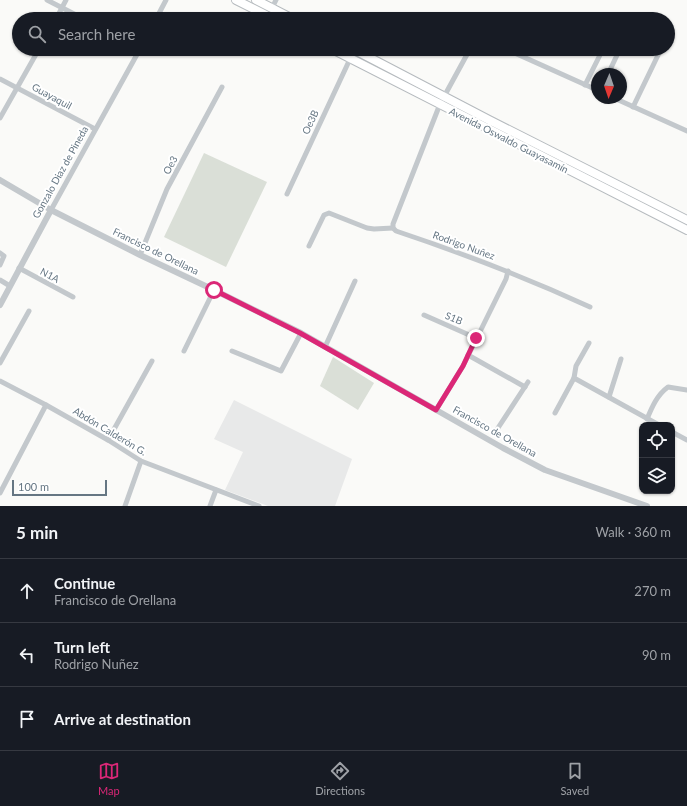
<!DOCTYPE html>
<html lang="en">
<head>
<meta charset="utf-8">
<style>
	body { margin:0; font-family:Lato,sans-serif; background:#20242c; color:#f1f3f6 }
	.controls { position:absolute; right:12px; bottom:12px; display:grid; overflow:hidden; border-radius:8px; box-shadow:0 1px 3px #0004 }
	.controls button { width:36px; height:36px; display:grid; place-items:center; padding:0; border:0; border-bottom:1px solid #363941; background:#171b24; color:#f1f3f6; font:20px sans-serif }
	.compass { position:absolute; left:591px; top:68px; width:36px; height:36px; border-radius:50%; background:#171b24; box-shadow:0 1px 3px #0004; rotate:182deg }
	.scale { position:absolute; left:12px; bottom:10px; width:95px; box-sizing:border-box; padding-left:4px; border:2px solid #657683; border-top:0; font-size:11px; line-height:14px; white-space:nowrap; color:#657683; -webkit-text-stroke:3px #fff; paint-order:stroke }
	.stop { position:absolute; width:12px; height:12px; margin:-9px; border:3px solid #db2777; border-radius:50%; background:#fff }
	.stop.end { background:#db2777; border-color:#fff; box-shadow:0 1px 4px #0008 }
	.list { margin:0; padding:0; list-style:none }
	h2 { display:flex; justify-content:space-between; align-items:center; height:52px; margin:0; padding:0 16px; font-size:17px }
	h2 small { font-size:13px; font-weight:400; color:#9ea1a6 }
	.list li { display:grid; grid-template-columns:26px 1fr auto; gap:12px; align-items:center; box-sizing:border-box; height:64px; padding:0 16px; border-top:1px solid #363941 }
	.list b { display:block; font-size:15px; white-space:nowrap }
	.list p { margin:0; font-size:13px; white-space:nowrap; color:#9ea1a6 }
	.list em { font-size:13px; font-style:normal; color:#9ea1a6 }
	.icon { flex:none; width:22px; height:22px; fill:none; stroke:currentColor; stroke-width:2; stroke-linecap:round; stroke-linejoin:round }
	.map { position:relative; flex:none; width:687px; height:506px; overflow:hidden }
	.search { position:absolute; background:#171b24; box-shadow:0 1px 3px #0004; left:12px; right:12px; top:12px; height:44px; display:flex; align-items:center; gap:10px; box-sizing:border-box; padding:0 14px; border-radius:22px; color:#9ea1a6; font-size:15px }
	.sheet { height:244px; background:#171b24 }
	nav { display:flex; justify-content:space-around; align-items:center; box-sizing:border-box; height:56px; border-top:1px solid #363941; background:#171b24; font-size:11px; color:#9ea1a6 }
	nav a { display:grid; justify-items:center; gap:2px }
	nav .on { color:#db2777 }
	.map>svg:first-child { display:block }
	.built { fill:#e8e9e9 }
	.green { fill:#dadfd7 }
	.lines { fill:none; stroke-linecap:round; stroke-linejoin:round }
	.primary-casing { stroke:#b5babe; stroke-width:10 }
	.minor { stroke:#c3c8cc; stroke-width:5 }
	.tertiary { stroke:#c3c8cc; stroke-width:6 }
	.primary { stroke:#fff; stroke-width:8 }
	.route { stroke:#db2777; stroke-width:5 }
	.labels { text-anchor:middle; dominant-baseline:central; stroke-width:4; stroke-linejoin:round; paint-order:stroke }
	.street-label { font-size:10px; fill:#657683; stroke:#fff }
</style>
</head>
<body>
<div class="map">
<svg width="687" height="506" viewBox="0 0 687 506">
	<rect width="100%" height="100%" fill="#fafaf8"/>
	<!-- built -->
	<polygon class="built" points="234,400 352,459 335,506 268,506 225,490 243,452 214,439"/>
	<!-- green -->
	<g class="green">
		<polygon points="204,153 267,182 226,267 164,237"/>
		<polygon points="333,357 374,383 358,410 320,386"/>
	</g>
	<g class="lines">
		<!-- primary casing -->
		<g class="primary-casing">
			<g id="primary">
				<polyline points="236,0 274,19"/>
				<polyline points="256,0 293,19"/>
				<polyline points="332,49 687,230"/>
				<polyline points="353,49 489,120 687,220"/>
			</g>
		</g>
		<!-- minor -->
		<g class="minor">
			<polyline points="47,0 84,19"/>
			<polyline points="272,8 276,0"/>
			<polyline points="56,19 66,0"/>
			<polyline points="156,19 166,0"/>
			<polyline points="517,19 518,18"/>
			<path d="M470,49L440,104L393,224V228L396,231C462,253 527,278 590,307"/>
			<polyline points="506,49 597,90"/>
			<polyline points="608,74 620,49"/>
			<polyline points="0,79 95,129"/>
			<polyline points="585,85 603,49"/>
			<polyline points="614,98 687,131"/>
			<polyline points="633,107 661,49"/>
			<polyline points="0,118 39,49"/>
			<polyline points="287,194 350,59"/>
			<polyline points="51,210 140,49"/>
			<polyline points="309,246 324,215 329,213 367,228 374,229 393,228"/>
			<polyline points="0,253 4,256 0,265"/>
			<polyline points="140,255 167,189 222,87"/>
			<polyline points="19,268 73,297"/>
			<polyline points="0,280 10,286"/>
			<polyline points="424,315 476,338"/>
			<polyline points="589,343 576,366 574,378 659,425"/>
			<polyline points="325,347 355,281"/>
			<polyline points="184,351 214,290"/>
			<polyline points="232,351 281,371 301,333"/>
			<polyline points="468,355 525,387"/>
			<polyline points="0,363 29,311"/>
			<polyline points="0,381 46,405 108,440 141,461 259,506"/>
			<polyline points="609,397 621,359"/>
			<polyline points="436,410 463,366 506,279 508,271"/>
			<polyline points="555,413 574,378"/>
			<path d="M647,419C652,407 657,395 668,387L687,390"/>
			<polyline points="496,431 528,382"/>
			<polyline points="672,432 687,440"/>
			<polyline points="108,440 152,361"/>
			<polyline points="0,493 46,405"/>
			<polyline points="125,506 141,461"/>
			<polyline points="210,506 216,490"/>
		</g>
		<!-- tertiary -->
		<g class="tertiary">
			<polyline points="0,180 51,210 140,255 214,290 301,333 503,448 545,470 647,506"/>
			<polyline points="0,305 51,210"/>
		</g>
		<!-- primary -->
		<use href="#primary" class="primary"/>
	</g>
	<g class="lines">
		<!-- route -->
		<polyline class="route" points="214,290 300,333 436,410 463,366 476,338"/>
	</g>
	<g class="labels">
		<!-- street labels -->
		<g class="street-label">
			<text transform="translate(52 96) rotate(28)">Guayaquil</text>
			<text transform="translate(310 122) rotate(-65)">Oe3B</text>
			<text transform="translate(509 140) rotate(27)">Avenida Oswaldo Guayasamín</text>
			<text transform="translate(170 165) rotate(-62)">Oe3</text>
			<text transform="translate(60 172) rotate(-61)">Gonzalo Diaz de Pineda</text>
			<text transform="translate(464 245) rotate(20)">Rodrigo Nuñez</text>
			<text transform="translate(156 251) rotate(26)">Francisco de Orellana</text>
			<text transform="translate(50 275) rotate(28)">N1A</text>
			<text transform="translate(454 318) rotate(23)">S1B</text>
			<text transform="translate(110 431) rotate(31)">Abdón Calderón G.</text>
			<text transform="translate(495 431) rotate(29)">Francisco de Orellana</text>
		</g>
	</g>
</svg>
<div class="controls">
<button><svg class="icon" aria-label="locate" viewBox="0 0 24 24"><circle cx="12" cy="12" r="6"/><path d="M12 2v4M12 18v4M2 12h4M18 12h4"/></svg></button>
<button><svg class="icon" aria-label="layers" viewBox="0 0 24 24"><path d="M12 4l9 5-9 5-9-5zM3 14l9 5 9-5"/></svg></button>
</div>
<svg class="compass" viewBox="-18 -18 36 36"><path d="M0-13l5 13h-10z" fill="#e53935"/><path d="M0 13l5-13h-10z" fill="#9ea1a6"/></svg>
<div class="scale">100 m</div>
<div class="stop" style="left:214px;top:290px"></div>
<div class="stop end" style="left:476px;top:338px"></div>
<div class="search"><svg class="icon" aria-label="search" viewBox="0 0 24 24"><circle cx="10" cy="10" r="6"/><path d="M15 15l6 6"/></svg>Search here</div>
</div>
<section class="sheet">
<h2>5 min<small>Walk · 360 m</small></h2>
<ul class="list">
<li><svg class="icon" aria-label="ahead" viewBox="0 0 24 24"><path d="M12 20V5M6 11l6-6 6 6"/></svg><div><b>Continue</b><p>Francisco de Orellana</p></div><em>270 m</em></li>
<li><svg class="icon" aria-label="left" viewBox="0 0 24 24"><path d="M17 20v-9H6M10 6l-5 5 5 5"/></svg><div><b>Turn left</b><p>Rodrigo Nuñez</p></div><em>90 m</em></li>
<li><svg class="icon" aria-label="arrive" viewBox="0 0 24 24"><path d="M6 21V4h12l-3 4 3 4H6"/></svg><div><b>Arrive at destination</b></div></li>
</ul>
</section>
<nav>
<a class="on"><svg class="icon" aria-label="map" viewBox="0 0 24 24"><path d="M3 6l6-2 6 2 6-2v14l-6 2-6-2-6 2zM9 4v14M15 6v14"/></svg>Map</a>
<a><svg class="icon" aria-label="directions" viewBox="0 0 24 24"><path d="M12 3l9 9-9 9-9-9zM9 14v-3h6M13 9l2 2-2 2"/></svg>Directions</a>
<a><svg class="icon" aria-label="saved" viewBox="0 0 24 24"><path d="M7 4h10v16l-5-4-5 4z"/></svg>Saved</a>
</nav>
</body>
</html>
